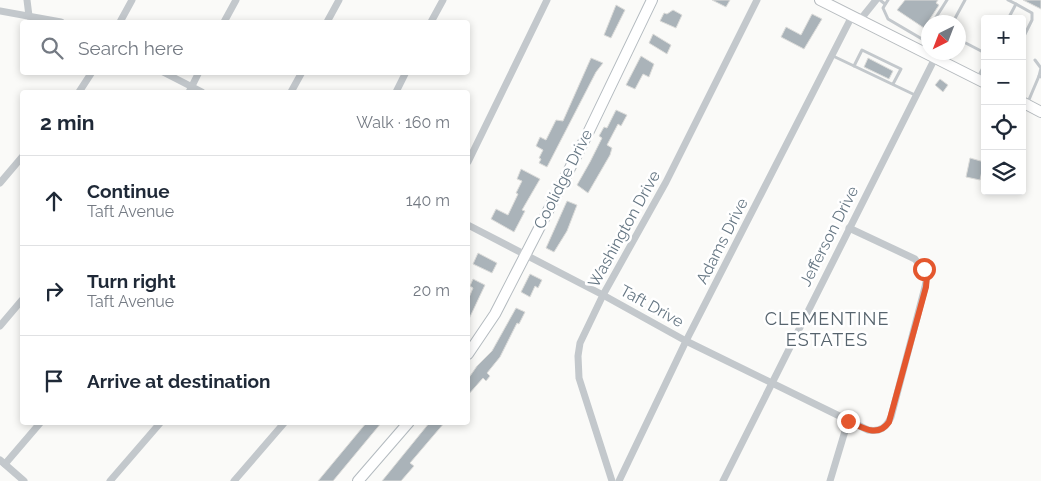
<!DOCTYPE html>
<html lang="en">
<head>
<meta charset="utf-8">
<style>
	body { margin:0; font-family:Raleway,sans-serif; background:#f2f2f3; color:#1f2937 }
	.controls { position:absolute; right:15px; top:15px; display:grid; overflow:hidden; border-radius:5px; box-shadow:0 2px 8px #0003 }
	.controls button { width:45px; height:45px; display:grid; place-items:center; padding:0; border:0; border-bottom:1px solid #e0e1e3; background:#fff; color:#1f2937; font:25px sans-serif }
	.compass { position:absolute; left:921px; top:15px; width:45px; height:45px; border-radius:50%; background:#fff; box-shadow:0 2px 8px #0003; rotate:222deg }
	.stop { position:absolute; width:15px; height:15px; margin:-11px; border:4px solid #e4572e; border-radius:50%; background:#fff }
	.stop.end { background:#e4572e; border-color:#fff; box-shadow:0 1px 5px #0008 }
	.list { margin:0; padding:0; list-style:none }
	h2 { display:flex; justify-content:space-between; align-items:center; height:65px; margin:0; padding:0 20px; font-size:21px }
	h2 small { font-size:16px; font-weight:400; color:#747a83 }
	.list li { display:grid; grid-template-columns:32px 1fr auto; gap:15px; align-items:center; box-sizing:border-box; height:90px; padding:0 20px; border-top:1px solid #e0e1e3 }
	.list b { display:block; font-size:19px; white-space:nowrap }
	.list p { margin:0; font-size:16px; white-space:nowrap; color:#747a83 }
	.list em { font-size:16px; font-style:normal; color:#747a83 }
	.icon { flex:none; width:28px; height:28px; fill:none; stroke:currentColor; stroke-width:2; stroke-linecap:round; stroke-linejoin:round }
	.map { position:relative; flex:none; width:1041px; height:481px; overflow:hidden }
	.search { position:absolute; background:#fff; box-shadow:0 2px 8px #0003; left:20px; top:20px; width:450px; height:55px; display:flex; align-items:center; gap:12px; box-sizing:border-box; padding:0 18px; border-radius:5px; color:#747a83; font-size:19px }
	.panel { position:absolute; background:#fff; box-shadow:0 2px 8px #0003; left:20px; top:90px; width:450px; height:335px; border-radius:5px }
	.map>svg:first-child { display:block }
	.building { fill:#aab3b9; stroke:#dcdcda }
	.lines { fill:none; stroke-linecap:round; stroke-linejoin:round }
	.secondary-casing { stroke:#b3babf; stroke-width:12 }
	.primary-casing { stroke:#b5babe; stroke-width:12 }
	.lane { stroke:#c3c8cc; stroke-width:3 }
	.street { stroke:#c3c8cc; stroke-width:7 }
	.secondary { stroke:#fff; stroke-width:10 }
	.primary { stroke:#fff; stroke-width:10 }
	.route { stroke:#e4572e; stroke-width:6 }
	.labels { text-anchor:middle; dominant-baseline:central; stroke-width:5; stroke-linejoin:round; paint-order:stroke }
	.street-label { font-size:16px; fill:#657683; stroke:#fff }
	.neighbourhood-label { font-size:18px; letter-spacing:1px; fill:#57646e; stroke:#fff }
</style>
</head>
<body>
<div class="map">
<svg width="1041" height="481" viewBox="0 0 1041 481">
	<rect width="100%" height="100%" fill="#fafaf8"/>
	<!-- building -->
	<g class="building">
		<polygon points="712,0 730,0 726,7"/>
		<polygon points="905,0 938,0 936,3 939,5 924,28 897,10"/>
		<polygon points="1023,0 1041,0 1041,9"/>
		<polygon points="616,5 625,10 611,38 604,35"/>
		<polygon points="673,10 682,15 676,28 660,21 664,13 667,14"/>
		<polygon points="812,14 822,19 804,49 781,37 786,27 801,35"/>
		<polygon points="653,34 671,45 667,54 649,43"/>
		<polygon points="641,56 654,64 649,77 643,74 635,89 626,85"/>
		<polygon points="591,58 603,63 596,72 547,167 539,163 541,159 539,158 543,150 536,146 540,137 546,140 556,120 563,121"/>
		<polygon points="868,58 893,71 889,79 864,67"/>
		<polygon points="940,79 948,85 943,92 935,85"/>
		<polygon points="616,110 627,115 621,126 618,124 607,145 612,148 610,155 588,193 577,185 590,162 602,138 599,136 604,127 607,128"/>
		<polygon points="970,158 984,162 980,180 966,177"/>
		<polygon points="521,169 540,179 522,210 525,211 514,232 491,219 496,209 508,215 518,194 516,193 522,181 517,179"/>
		<polygon points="567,201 577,205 567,231 554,252 546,248"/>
		<polygon points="478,253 497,263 492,273 473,264"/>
		<polygon points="530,274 542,280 538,288 535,286 530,297 521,292"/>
		<polygon points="473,279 485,285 468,321 468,300 473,288 470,286"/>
		<polygon points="516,308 525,312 519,324 517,323 500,357 487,373 490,376 486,381 483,378 468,395 468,379 477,366 492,351"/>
		<polygon points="367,422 382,422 333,481 318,481"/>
		<polygon points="430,422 445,422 410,463 414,466 401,481 382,481"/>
	</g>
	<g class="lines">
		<!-- secondary casing -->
		<g class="secondary-casing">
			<g id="secondary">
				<polyline points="468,354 495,314 588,133 652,0"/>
				<polyline points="358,481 409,422"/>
			</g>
		</g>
		<!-- primary casing -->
		<g class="primary-casing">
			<g id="primary">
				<polyline points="820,0 985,83"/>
				<polyline points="1022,102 1041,112"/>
			</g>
		</g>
		<!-- lane -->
		<g class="lane">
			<polyline points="880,0 885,4"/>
			<polyline points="888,0 883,8 888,19 922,39 928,30"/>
			<polyline points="1008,0 1016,4 1008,19"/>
			<polyline points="1016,4 1032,13 1032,20 1022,40"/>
			<polyline points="933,22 947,0"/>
			<polyline points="953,22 965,0"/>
			<polyline points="958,39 985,53"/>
			<polyline points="833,56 915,95"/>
			<polyline points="1035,60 1041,68 1039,76"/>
			<polyline points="854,66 862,50 901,69 893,84"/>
			<polyline points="978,77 985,64"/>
			<polyline points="1028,102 1039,76 1041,77"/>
		</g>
		<!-- street -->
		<g class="street">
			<polyline points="27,0 29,16"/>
			<polyline points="0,11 61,22"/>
			<polyline points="860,20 876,0"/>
			<polyline points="120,22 132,0"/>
			<polyline points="224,22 236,0"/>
			<polyline points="327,22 339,0"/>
			<polyline points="431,22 443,0"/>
			<polyline points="163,72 202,92"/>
			<polyline points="79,92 92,72"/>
			<polyline points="189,92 199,72"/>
			<polyline points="291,92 302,72"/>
			<polyline points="396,92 406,72"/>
			<polyline points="468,162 547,0"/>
			<polyline points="0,183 22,157"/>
			<path d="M468,225L603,295L686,341L868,430C880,432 886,428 891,417L925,287L927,275L915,259L849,228"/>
			<polyline points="0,326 22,300"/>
			<polyline points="0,460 24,481"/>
			<polyline points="5,464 41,422"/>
			<polyline points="110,481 161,422"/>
			<polyline points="234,481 285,422"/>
			<polyline points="612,481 579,378 578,356 580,343 603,295 666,182 757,0"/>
			<polyline points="619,481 686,341 852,16"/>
			<polyline points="723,481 935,58"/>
			<polyline points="830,481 848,421"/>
		</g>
		<!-- secondary -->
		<use href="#secondary" class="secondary"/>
		<!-- primary -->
		<use href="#primary" class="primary"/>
	</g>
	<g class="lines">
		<!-- route -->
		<path class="route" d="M848,421C863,428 878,438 889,422L926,287L927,275L924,269"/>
	</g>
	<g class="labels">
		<!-- street labels -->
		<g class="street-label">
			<text transform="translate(563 179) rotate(-63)">Coolidge Drive</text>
			<text transform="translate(624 229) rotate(-61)">Washington Drive</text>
			<text transform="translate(829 236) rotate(-63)">Jefferson Drive</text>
			<text transform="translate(722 241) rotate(-63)">Adams Drive</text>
			<text transform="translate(652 306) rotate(29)">Taft Drive</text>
		</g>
		<!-- neighbourhood labels -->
		<g class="neighbourhood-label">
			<text x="827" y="318">CLEMENTINE<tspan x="827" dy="21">ESTATES</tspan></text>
		</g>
	</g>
</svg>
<div class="controls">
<button>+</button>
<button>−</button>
<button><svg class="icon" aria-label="locate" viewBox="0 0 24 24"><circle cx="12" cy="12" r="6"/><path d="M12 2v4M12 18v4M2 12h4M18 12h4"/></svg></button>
<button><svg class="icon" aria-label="layers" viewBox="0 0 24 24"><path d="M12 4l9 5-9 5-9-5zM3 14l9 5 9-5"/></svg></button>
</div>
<svg class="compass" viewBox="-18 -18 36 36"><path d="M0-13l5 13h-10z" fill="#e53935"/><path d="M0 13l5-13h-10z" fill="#747a83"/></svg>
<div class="stop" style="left:924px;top:269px"></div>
<div class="stop end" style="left:848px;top:421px"></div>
<div class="search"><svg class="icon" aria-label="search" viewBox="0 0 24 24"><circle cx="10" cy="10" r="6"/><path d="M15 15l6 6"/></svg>Search here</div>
<section class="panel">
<h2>2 min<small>Walk · 160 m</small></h2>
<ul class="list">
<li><svg class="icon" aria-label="ahead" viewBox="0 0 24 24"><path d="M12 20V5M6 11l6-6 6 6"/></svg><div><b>Continue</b><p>Taft Avenue</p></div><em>140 m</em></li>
<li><svg class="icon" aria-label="right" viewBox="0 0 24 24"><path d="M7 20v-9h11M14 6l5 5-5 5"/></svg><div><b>Turn right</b><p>Taft Avenue</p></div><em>20 m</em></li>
<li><svg class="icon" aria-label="arrive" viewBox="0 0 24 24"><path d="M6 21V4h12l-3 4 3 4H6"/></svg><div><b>Arrive at destination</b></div></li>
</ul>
</section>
</div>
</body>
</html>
